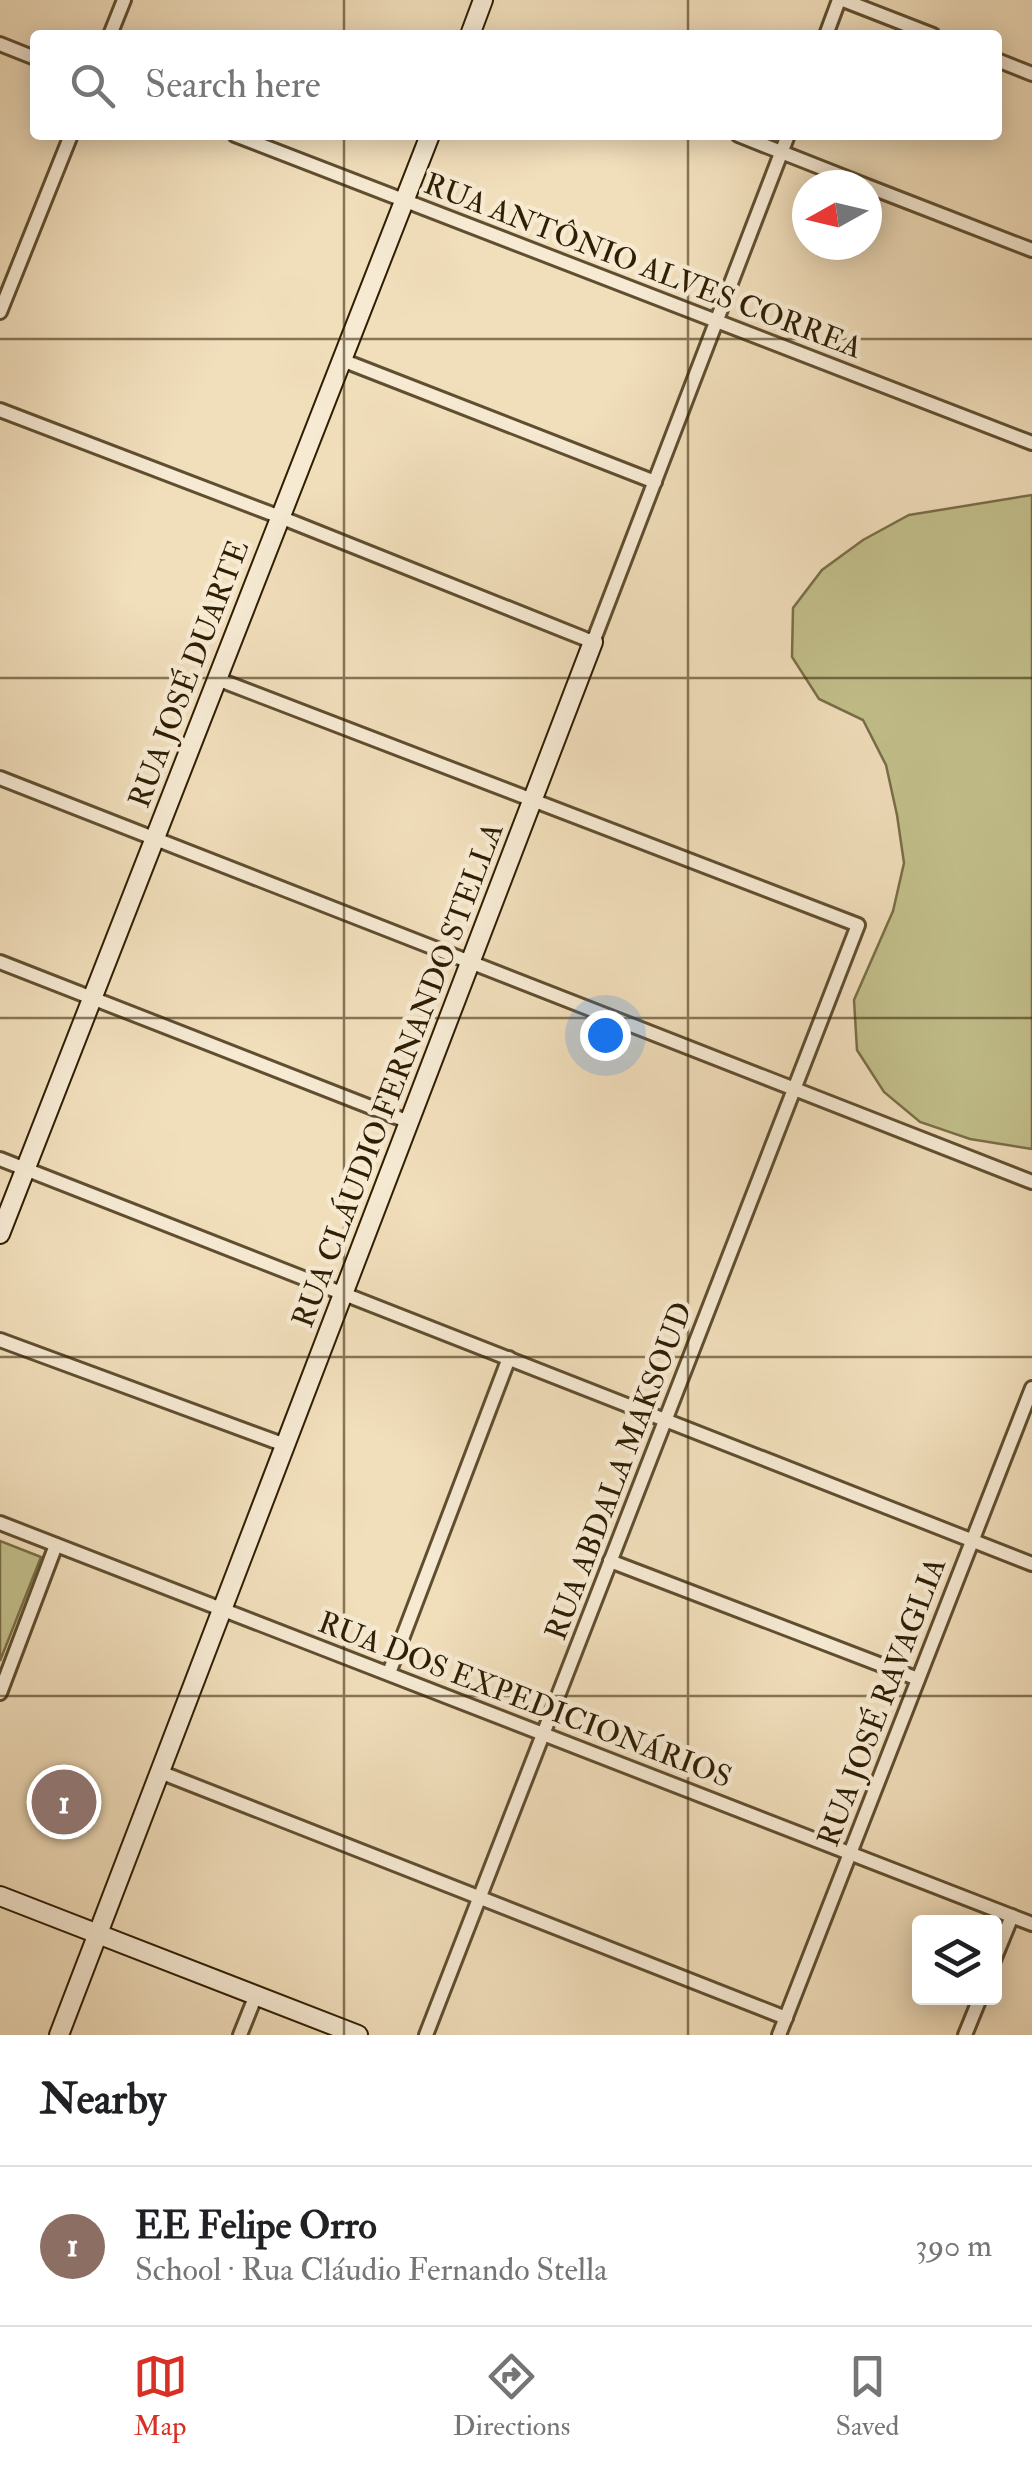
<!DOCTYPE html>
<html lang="en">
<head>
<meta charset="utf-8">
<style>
	body { margin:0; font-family:"IM FELL Double Pica",serif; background:#f2f2f2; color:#202124 }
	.controls { position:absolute; right:30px; bottom:30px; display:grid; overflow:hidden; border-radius:10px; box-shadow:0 5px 25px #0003 }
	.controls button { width:90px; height:90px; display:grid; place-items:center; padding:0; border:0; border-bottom:2px solid #e0e0e0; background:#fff; color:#202124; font:50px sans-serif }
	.compass { position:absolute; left:792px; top:170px; width:90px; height:90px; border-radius:50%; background:#fff; box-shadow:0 5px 25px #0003; rotate:262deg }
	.you { position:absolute; left:605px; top:1035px; width:35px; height:35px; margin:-25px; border:8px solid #fff; border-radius:50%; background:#1a73e8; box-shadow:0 0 0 15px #1a73e833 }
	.badge { display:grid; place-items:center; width:65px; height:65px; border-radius:50%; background:#d93025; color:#fff; font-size:32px; font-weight:700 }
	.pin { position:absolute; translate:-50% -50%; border:5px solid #fff; box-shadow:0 2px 10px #0006 }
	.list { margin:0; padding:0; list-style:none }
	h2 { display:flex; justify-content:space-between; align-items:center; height:130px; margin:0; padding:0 40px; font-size:42px }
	h2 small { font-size:32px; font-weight:400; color:#757577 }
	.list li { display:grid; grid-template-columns:65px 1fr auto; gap:30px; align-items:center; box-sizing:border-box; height:160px; padding:0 40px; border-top:2px solid #e0e0e0 }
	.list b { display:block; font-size:38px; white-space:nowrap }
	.list p { margin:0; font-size:32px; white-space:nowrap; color:#757577 }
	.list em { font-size:32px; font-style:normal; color:#757577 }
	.icon { flex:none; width:55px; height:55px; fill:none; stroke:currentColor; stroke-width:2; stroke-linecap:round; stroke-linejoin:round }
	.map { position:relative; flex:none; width:1032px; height:2035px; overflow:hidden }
	.search { position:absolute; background:#fff; box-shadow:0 5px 25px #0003; left:30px; right:30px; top:30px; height:110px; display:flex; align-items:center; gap:25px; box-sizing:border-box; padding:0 35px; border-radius:10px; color:#757577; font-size:38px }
	.sheet { height:290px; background:#fff }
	nav { display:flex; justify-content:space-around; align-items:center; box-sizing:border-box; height:140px; border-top:2px solid #e0e0e0; background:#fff; font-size:28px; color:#757577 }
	nav a { display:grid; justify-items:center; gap:5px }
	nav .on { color:#d93025 }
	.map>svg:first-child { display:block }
	.green { fill:#c2bf8b; stroke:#796e46; stroke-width:2.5 }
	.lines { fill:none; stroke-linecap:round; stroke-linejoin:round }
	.street-casing { stroke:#604e30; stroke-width:18 }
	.secondary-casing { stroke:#301e02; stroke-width:22 }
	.street { stroke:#f6ead3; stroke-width:12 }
	.secondary { stroke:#f6ead3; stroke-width:18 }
	.grid { fill:none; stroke:#301e02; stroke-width:2.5; stroke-opacity:0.55 }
	.labels { text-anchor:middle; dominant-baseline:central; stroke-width:9; stroke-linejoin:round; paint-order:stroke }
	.street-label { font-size:30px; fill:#301e02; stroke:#f6ead3 }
</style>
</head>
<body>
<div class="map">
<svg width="1032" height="2035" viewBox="0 0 1032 2035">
	<rect width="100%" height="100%" fill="#f1debb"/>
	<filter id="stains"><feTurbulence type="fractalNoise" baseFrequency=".002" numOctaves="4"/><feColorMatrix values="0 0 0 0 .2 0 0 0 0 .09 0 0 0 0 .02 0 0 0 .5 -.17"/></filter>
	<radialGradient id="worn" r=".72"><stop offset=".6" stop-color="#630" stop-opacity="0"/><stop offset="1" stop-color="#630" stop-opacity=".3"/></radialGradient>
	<!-- green -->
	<g class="green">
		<polygon points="1032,495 1032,1149 970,1139 920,1122 884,1092 857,1050 854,1000 893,911 904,863 897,815 886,765 863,720 819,699 792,657 793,608 822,570 863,540 909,515"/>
		<polygon points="0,1541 41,1557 0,1661"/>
	</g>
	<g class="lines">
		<!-- street casing -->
		<g class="street-casing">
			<g id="street">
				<polyline points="843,0 933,35"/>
				<polyline points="110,35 124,0"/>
				<polyline points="826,35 839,0"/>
				<polyline points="0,44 35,58"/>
				<polyline points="997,60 1032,74"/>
				<polyline points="235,135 1032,443"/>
				<polyline points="738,135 865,185"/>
				<polyline points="867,186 1032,250"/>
				<polyline points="0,312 71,135"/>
				<polyline points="342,360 655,482"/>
				<polyline points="0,410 280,517 593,642 788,135"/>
				<polyline points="217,679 858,925 426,2035"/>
				<polyline points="0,778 1032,1182"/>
				<polyline points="0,962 409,1122"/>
				<polyline points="0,1159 1032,1564"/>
				<polyline points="0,1340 285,1445"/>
				<polyline points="0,1523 1032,1924"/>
				<polyline points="610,1561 918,1679"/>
				<polyline points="389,1673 509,1358"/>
				<polyline points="0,1693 56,1545"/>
				<polyline points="160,1772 786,2018"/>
				<polyline points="994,1960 1012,1916"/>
				<polyline points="240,2035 256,1995"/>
				<polyline points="779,2035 1032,1388"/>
				<polyline points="965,2035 980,1998"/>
			</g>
		</g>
		<!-- secondary casing -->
		<g class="secondary-casing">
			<g id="secondary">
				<polyline points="470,35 483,0"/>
				<polyline points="0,1234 430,135"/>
				<polyline points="0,1896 358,2035"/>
				<polyline points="59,2035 593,642"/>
			</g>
		</g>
		<!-- street -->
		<use href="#street" class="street"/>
		<!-- secondary -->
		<use href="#secondary" class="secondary"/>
	</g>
	<!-- grid -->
	<path class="grid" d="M344,0V35M688,0V35M344,135V2035M688,135V2035M0,339H1032M0,678H1032M0,1018H1032M0,1357H1032M0,1696H1032"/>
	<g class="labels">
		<!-- street labels -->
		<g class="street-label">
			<text transform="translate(643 266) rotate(21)">RUA ANTÔNIO ALVES CORREA</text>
			<text transform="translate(189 674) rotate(-69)">RUA JOSÉ DUARTE</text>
			<text transform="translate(398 1075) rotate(-69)">RUA CLÁUDIO FERNANDO STELLA</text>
			<text transform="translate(619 1471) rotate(-69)">RUA ABDALA MAKSOUD</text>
			<text transform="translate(525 1700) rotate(21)">RUA DOS EXPEDICIONÁRIOS</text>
			<text transform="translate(882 1702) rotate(-69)">RUA JOSÉ RAVAGLIA</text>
		</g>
	</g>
	<rect width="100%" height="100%" filter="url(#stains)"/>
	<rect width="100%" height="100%" fill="url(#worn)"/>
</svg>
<div class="controls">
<button><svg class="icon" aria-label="layers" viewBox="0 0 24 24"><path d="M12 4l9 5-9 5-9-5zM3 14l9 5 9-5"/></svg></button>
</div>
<svg class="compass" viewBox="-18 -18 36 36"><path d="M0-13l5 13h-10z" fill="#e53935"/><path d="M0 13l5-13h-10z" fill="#757577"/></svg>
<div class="you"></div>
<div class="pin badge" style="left:64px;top:1802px;background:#8d6e63">1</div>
<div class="search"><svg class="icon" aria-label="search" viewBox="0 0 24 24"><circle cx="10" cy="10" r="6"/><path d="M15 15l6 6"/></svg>Search here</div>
</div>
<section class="sheet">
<h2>Nearby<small></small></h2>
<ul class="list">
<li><span class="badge" style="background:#8d6e63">1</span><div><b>EE Felipe Orro</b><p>School · Rua Cláudio Fernando Stella</p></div><em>390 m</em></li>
</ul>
</section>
<nav>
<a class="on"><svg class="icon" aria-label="map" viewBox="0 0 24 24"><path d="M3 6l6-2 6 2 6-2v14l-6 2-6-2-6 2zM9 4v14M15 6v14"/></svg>Map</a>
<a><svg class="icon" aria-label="directions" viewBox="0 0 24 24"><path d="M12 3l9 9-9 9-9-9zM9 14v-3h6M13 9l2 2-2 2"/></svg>Directions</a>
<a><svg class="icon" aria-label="saved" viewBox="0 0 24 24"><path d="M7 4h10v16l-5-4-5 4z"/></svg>Saved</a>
</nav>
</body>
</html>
